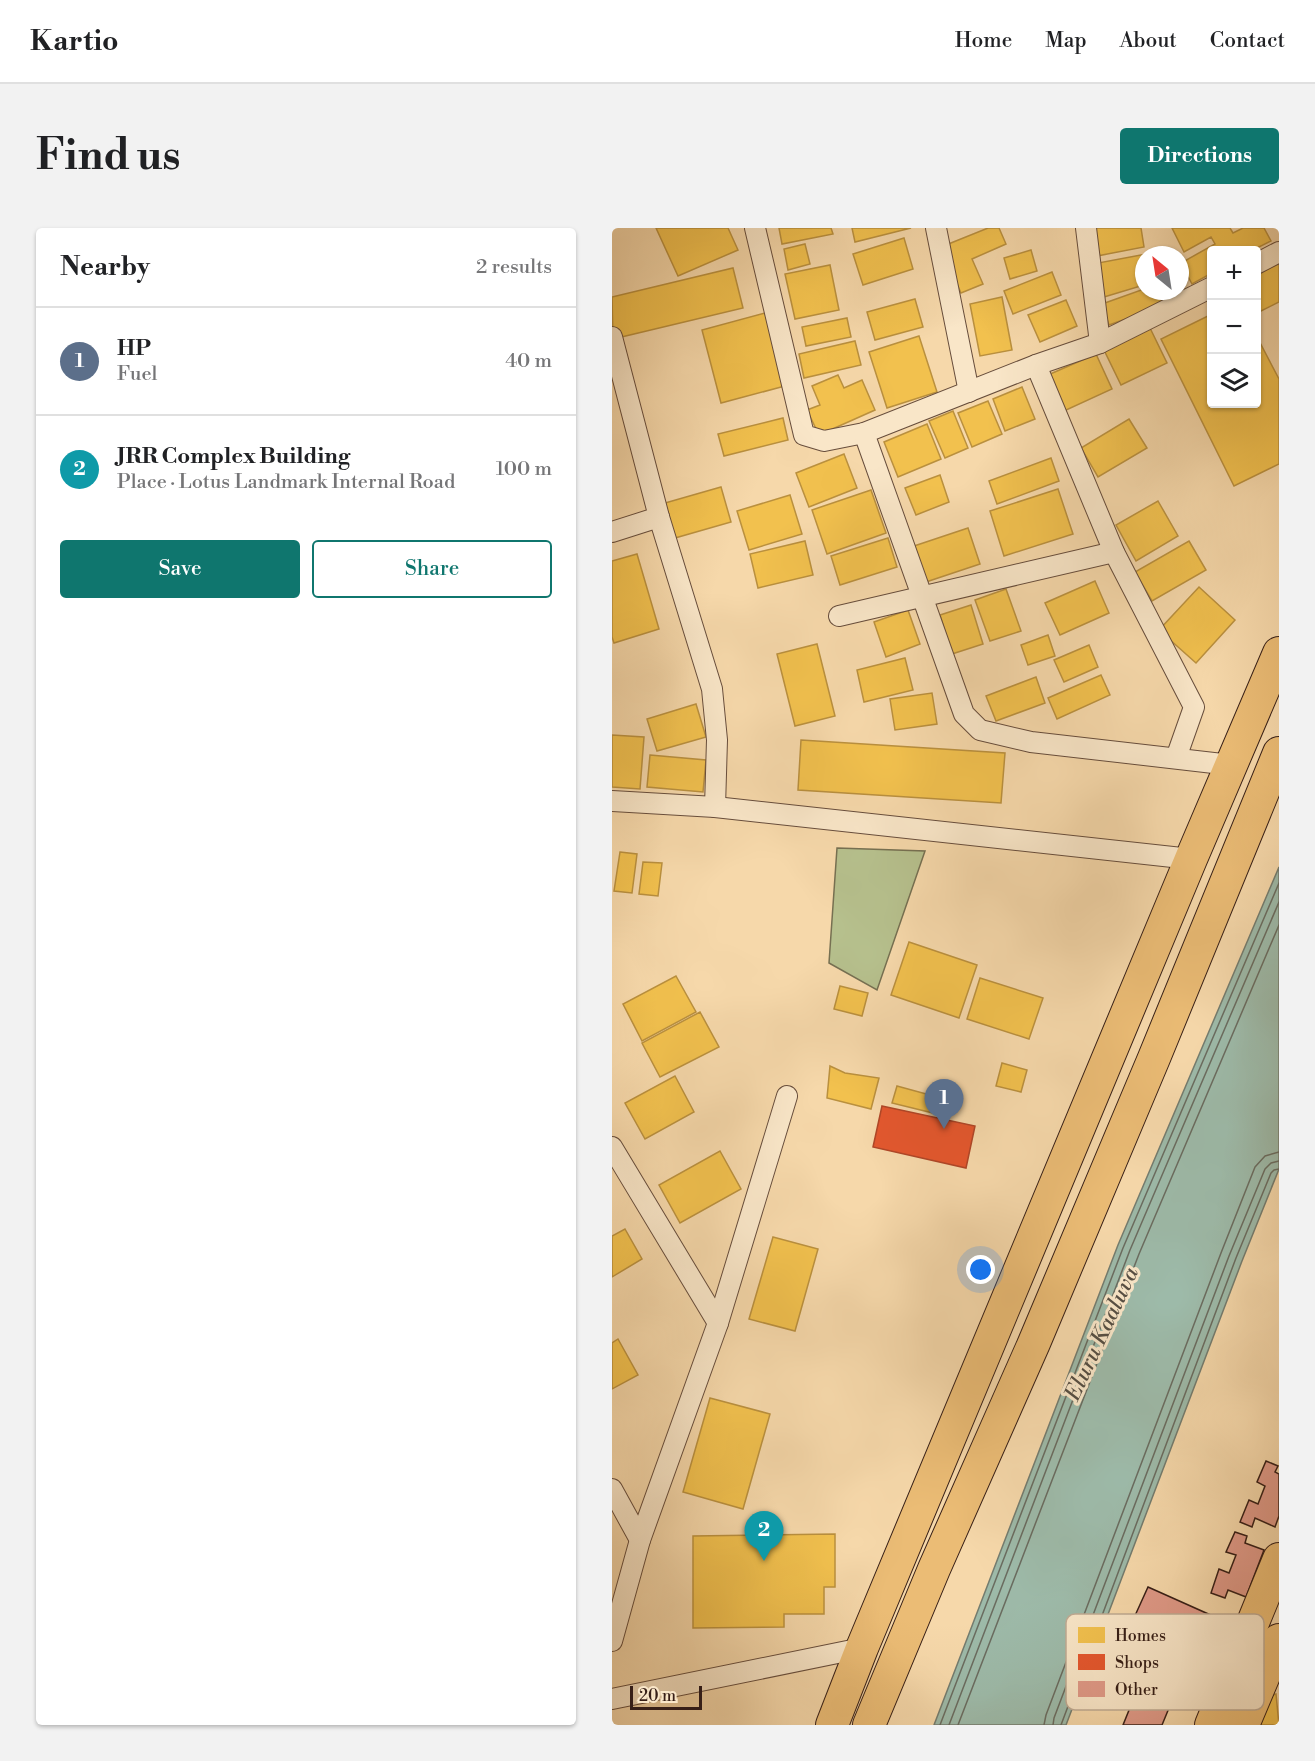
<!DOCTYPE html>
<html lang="en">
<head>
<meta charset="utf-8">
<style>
	body { margin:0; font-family:"Libre Bodoni",serif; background:#f2f2f2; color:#202124 }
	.controls { position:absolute; right:18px; top:18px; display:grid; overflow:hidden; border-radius:6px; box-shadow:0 2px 4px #0004 }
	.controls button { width:54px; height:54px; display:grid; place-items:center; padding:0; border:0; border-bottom:2px solid #e0e0e0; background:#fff; color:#202124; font:30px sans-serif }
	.compass { position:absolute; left:523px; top:18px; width:54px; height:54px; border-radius:50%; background:#fff; box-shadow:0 2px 4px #0004; rotate:330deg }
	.scale { position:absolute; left:18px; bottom:15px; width:72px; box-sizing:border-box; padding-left:6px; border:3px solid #371f17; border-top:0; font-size:16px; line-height:21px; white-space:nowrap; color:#371f17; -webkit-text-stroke:4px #f9e6c8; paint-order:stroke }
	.you { position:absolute; left:369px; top:1042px; width:21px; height:21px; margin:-15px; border:4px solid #fff; border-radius:50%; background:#1a73e8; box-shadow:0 0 0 9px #1a73e833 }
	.badge { display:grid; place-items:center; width:39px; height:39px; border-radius:50%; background:#0f766e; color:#fff; font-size:20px; font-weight:700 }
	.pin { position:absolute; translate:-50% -50px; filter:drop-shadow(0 2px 3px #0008) }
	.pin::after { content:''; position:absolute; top:32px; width:21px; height:18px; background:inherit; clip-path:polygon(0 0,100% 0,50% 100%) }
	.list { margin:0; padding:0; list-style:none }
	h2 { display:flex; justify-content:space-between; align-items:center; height:78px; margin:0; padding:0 24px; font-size:26px }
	h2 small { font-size:20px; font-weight:400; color:#757577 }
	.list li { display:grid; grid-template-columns:39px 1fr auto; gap:18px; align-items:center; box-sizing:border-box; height:108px; padding:0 24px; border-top:2px solid #e0e0e0 }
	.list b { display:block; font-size:22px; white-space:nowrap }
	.list p { margin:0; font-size:20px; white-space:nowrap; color:#757577 }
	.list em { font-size:20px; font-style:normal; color:#757577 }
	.actions { display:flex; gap:12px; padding:18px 24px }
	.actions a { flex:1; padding:14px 0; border:2px solid #0f766e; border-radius:6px; text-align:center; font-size:21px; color:#0f766e }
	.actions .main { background:#0f766e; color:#fff }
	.icon { flex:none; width:33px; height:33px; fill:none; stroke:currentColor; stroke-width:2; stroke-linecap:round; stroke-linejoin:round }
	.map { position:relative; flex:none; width:667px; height:1497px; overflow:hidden; border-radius:6px }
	header { display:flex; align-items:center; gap:36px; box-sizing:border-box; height:84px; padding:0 30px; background:#fff; border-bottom:2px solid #e0e0e0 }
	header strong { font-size:28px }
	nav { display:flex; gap:33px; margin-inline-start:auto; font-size:21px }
	.intro { display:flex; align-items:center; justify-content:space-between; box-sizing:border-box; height:144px; padding:0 36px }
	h1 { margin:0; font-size:42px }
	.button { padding:15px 27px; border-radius:6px; background:#0f766e; color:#fff; font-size:21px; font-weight:700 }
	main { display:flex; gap:36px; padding:0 36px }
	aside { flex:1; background:#fff; border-radius:6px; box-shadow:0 2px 4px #0004 }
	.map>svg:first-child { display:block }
	.green { fill:#b6c08d; stroke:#767052; stroke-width:1.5 }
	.water { fill:#9dbaa9; stroke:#747c6f; stroke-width:1.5 }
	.homes { fill:#f2c14e; stroke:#ba903e; stroke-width:1.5 }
	.shops { fill:#e4572e; stroke:#b04627; stroke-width:1.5 }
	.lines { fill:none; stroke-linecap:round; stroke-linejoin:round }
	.shore { stroke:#6a6c60; stroke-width:1.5 }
	.building { fill:#df9987; stroke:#371f17; stroke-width:1.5 }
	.street-casing { stroke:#674d3c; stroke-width:22 }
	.primary-casing { stroke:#371f17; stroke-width:34 }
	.street { stroke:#f9e6c8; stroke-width:20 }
	.primary { stroke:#ebbc75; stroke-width:32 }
	.labels { text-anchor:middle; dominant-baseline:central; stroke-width:6; stroke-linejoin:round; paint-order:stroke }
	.water-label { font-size:22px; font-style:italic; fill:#564e43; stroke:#f9e6c8 }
	.key { fill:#f9e6c8; stroke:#bfaa93; stroke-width:1.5 }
	.key-label { font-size:16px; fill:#371f17 }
</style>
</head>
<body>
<header>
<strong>Kartio</strong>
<nav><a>Home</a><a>Map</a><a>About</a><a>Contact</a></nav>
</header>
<div class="intro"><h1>Find us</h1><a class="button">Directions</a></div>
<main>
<aside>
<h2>Nearby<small>2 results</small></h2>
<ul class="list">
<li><span class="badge" style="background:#5c6f8a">1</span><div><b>HP</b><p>Fuel</p></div><em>40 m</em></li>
<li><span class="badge" style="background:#0f9aa8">2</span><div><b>JRR Complex Building</b><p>Place · Lotus Landmark Internal Road</p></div><em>100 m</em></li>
</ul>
<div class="actions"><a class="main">Save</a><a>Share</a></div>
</aside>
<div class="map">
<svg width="667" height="1497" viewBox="0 0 667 1497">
	<rect width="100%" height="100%" fill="#f6d8aa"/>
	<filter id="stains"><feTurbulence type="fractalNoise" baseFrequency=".00333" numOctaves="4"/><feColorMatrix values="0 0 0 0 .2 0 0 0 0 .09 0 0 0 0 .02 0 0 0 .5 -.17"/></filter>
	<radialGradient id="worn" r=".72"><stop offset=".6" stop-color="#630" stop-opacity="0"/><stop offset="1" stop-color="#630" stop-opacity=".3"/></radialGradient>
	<!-- green -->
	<polygon class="green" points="225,620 313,623 265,762 217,735"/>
	<!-- water -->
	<polygon class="water" points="667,639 667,941 630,1033 454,1497 322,1497 506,1017"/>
	<!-- homes -->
	<g class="homes">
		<polygon points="44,0 116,0 126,22 66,48"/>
		<polygon points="167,0 219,0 221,6 170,16"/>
		<polygon points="240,0 299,0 243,14"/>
		<polygon points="376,0 387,0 394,16 360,31 371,56 349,65 329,19"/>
		<polygon points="480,0 529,0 532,19 485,28"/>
		<polygon points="560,0 618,0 621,5 631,0 652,0 659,13 641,22 600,22 600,45 580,56 569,35 603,16 599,9 572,24"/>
		<polygon points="292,10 301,41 251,57 241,26"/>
		<polygon points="193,16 198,36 176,42 172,21"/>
		<polygon points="419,22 425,43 398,51 392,30"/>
		<polygon points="545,24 546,27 532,27 532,57 492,69 486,35"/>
		<polygon points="667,35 667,74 647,84 644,79 644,47"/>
		<polygon points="218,37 227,82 183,91 173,46"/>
		<polygon points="121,40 131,80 1,111 0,69"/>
		<polygon points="440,44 449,67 401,86 392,63"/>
		<polygon points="532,61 532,63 554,63 558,75 497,97 490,76"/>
		<polygon points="390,69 400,122 368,128 358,76"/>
		<polygon points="303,71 311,99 263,112 255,84"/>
		<polygon points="454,72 465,98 428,114 416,87"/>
		<polygon points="153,85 173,158 109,175 90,102"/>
		<polygon points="600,86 600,176 644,176 644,107 667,151 667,236 622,258 549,111"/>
		<polygon points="235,90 239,109 194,118 190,99"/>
		<polygon points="538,100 555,135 509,157 492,122"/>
		<polygon points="307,108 325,164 275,180 257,124"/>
		<polygon points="243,113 249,137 192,150 187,126"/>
		<polygon points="484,126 500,161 452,183 436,147"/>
		<polygon points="226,147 232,160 250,152 263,182 207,207 195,182 208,177 200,158"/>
		<polygon points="410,159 423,191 393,203 381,171"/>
		<polygon points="376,173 390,206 360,219 346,185"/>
		<polygon points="341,183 356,220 333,230 317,193"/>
		<polygon points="171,190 176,212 112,228 106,206"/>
		<polygon points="517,191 535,220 486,249 469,220"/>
		<polygon points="315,196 329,231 286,249 272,214"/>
		<polygon points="232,226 245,260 197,279 184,245"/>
		<polygon points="439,230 447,253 385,276 377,253"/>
		<polygon points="328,247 337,274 304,287 293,260"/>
		<polygon points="109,259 119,294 63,310 53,275"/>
		<polygon points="446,261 461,306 392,328 378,283"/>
		<polygon points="259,262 274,305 215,326 200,282"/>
		<polygon points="178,267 190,306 137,322 125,283"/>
		<polygon points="546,273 566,308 524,333 504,297"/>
		<polygon points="356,300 368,336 311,355 299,319"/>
		<polygon points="276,310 285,339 228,357 219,328"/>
		<polygon points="193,313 201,347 146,360 138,326"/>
		<polygon points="577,313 594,342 540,373 523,344"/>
		<polygon points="25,326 47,401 2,415 0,409 0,333"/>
		<polygon points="483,353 497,385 448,407 433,375"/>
		<polygon points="587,359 623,392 584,435 547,402"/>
		<polygon points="394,361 409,403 378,413 363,372"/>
		<polygon points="359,377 371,416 340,426 328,387"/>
		<polygon points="296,382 308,416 274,429 262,394"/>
		<polygon points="436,407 443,428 416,437 409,417"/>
		<polygon points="205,416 223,488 183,498 165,426"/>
		<polygon points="477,417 486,439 452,454 442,432"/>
		<polygon points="293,430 301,462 252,474 245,442"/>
		<polygon points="489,447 498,467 445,491 436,470"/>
		<polygon points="424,449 433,475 384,493 374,468"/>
		<polygon points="320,465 325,496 283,502 278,471"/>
		<polygon points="84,476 94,509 45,523 35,491"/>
		<polygon points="0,507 32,509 28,561 0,559"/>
		<polygon points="189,512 393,525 389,575 186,562"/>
		<polygon points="38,527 94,532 91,564 35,559"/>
		<polygon points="8,624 25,626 20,665 2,663"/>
		<polygon points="31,634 50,635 46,668 27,666"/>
		<polygon points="297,714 365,737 347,790 279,767"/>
		<polygon points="64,748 84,784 30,813 11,776"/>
		<polygon points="368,750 431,770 417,811 355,791"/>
		<polygon points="228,758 256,765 250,788 222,781"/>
		<polygon points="88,784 107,819 48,849 30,815"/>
		<polygon points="390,835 415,842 409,864 384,858"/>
		<polygon points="218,838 233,845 267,850 259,881 215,870"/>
		<polygon points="63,848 82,884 33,911 13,875"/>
		<polygon points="285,858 329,870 325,886 280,875"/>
		<polygon points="108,923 129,961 68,995 47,957"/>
		<polygon points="13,1001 30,1031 0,1049 0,1008"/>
		<polygon points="161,1009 206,1021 183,1103 137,1091"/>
		<polygon points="6,1111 26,1147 0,1161 0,1115"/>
		<polygon points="98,1170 158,1186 131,1281 71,1264"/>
		<polygon points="223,1306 223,1359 212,1359 212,1386 172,1386 172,1399 81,1400 81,1308"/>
		<polygon points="664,1466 667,1497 646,1497 642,1473"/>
	</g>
	<!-- shops -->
	<polygon class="shops" points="270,878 363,898 354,940 261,919"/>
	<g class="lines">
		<!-- shore -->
		<g class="shore">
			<polyline points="328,1497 511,1020 667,655"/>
			<polyline points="337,1497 518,1022 667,674"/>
			<polyline points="346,1497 527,1026 667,697"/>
			<polyline points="432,1497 434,1487 609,1025 643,939 653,928 667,924"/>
			<polyline points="441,1497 442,1490 617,1028 653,941 659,935 667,933"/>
			<polyline points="449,1497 624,1030 659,945 662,942 667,941"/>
		</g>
	</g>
	<!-- building -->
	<g class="building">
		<polygon points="654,1233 666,1238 663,1244 667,1246 667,1288 663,1299 643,1290 640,1299 628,1294 637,1272 646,1276 653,1258 645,1254"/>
		<polygon points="623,1304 635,1308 633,1315 652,1322 634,1369 616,1362 613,1370 599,1365 607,1341 617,1345 624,1327 614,1324"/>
		<polygon points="536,1359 612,1393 597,1426 521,1392"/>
		<polygon points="530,1450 564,1463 550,1497 511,1497"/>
	</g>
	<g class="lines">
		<!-- street casing -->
		<g class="street-casing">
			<g id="street">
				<polyline points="143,0 192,207 212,213 252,205 424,137 488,115 600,59"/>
				<polyline points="324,0 357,164"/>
				<polyline points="474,0 488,115"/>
				<polyline points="644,36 667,24"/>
				<polyline points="0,109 47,289 100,461 105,512 103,579"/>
				<polyline points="424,137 502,324 582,479 564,530"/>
				<polyline points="252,205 352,486 368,502 419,514 619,537"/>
				<polyline points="0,304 47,289"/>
				<polyline points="227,388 502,324"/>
				<polyline points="0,573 103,579 579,631"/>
				<polyline points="0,919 106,1095"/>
				<polyline points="0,1261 28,1312"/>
				<polyline points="0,1413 28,1312 106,1095 175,868"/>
				<polyline points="0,1471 250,1420"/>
			</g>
		</g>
		<!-- primary casing -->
		<g class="primary-casing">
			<g id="primary">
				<polyline points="220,1497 250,1420 579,631 667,425"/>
				<polyline points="257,1497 322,1341 422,1115 542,830 667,525"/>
				<polyline points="599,1497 667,1331"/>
				<polyline points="631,1497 667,1412"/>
			</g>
		</g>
		<!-- street -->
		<use href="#street" class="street"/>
		<!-- primary -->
		<use href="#primary" class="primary"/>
	</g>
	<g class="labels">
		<!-- water labels -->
		<g class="water-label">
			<text transform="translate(490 1106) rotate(-65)">Eluru Kaaluva</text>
		</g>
	</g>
	<!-- legend -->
	<rect x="454" y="1386" width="198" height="96" rx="9" class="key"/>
	<rect x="466" y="1399" width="27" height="16" fill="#f2c14e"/>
	<rect x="466" y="1426" width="27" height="16" fill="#e4572e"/>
	<rect x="466" y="1453" width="27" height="16" fill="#df9987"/>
	<g class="key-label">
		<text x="503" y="1413">Homes</text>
		<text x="503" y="1440">Shops</text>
		<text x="503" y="1467">Other</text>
	</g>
	<rect width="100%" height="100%" filter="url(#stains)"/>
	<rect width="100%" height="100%" fill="url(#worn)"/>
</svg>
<div class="controls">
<button>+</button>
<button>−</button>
<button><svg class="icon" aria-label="layers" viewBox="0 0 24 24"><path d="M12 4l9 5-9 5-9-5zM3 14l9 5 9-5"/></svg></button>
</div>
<svg class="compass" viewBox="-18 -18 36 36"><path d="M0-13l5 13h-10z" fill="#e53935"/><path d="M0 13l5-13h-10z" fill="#757577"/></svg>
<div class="scale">20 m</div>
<div class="you"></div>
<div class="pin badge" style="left:332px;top:901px;background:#5c6f8a">1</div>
<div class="pin badge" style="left:152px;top:1333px;background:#0f9aa8">2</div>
</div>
</main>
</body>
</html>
